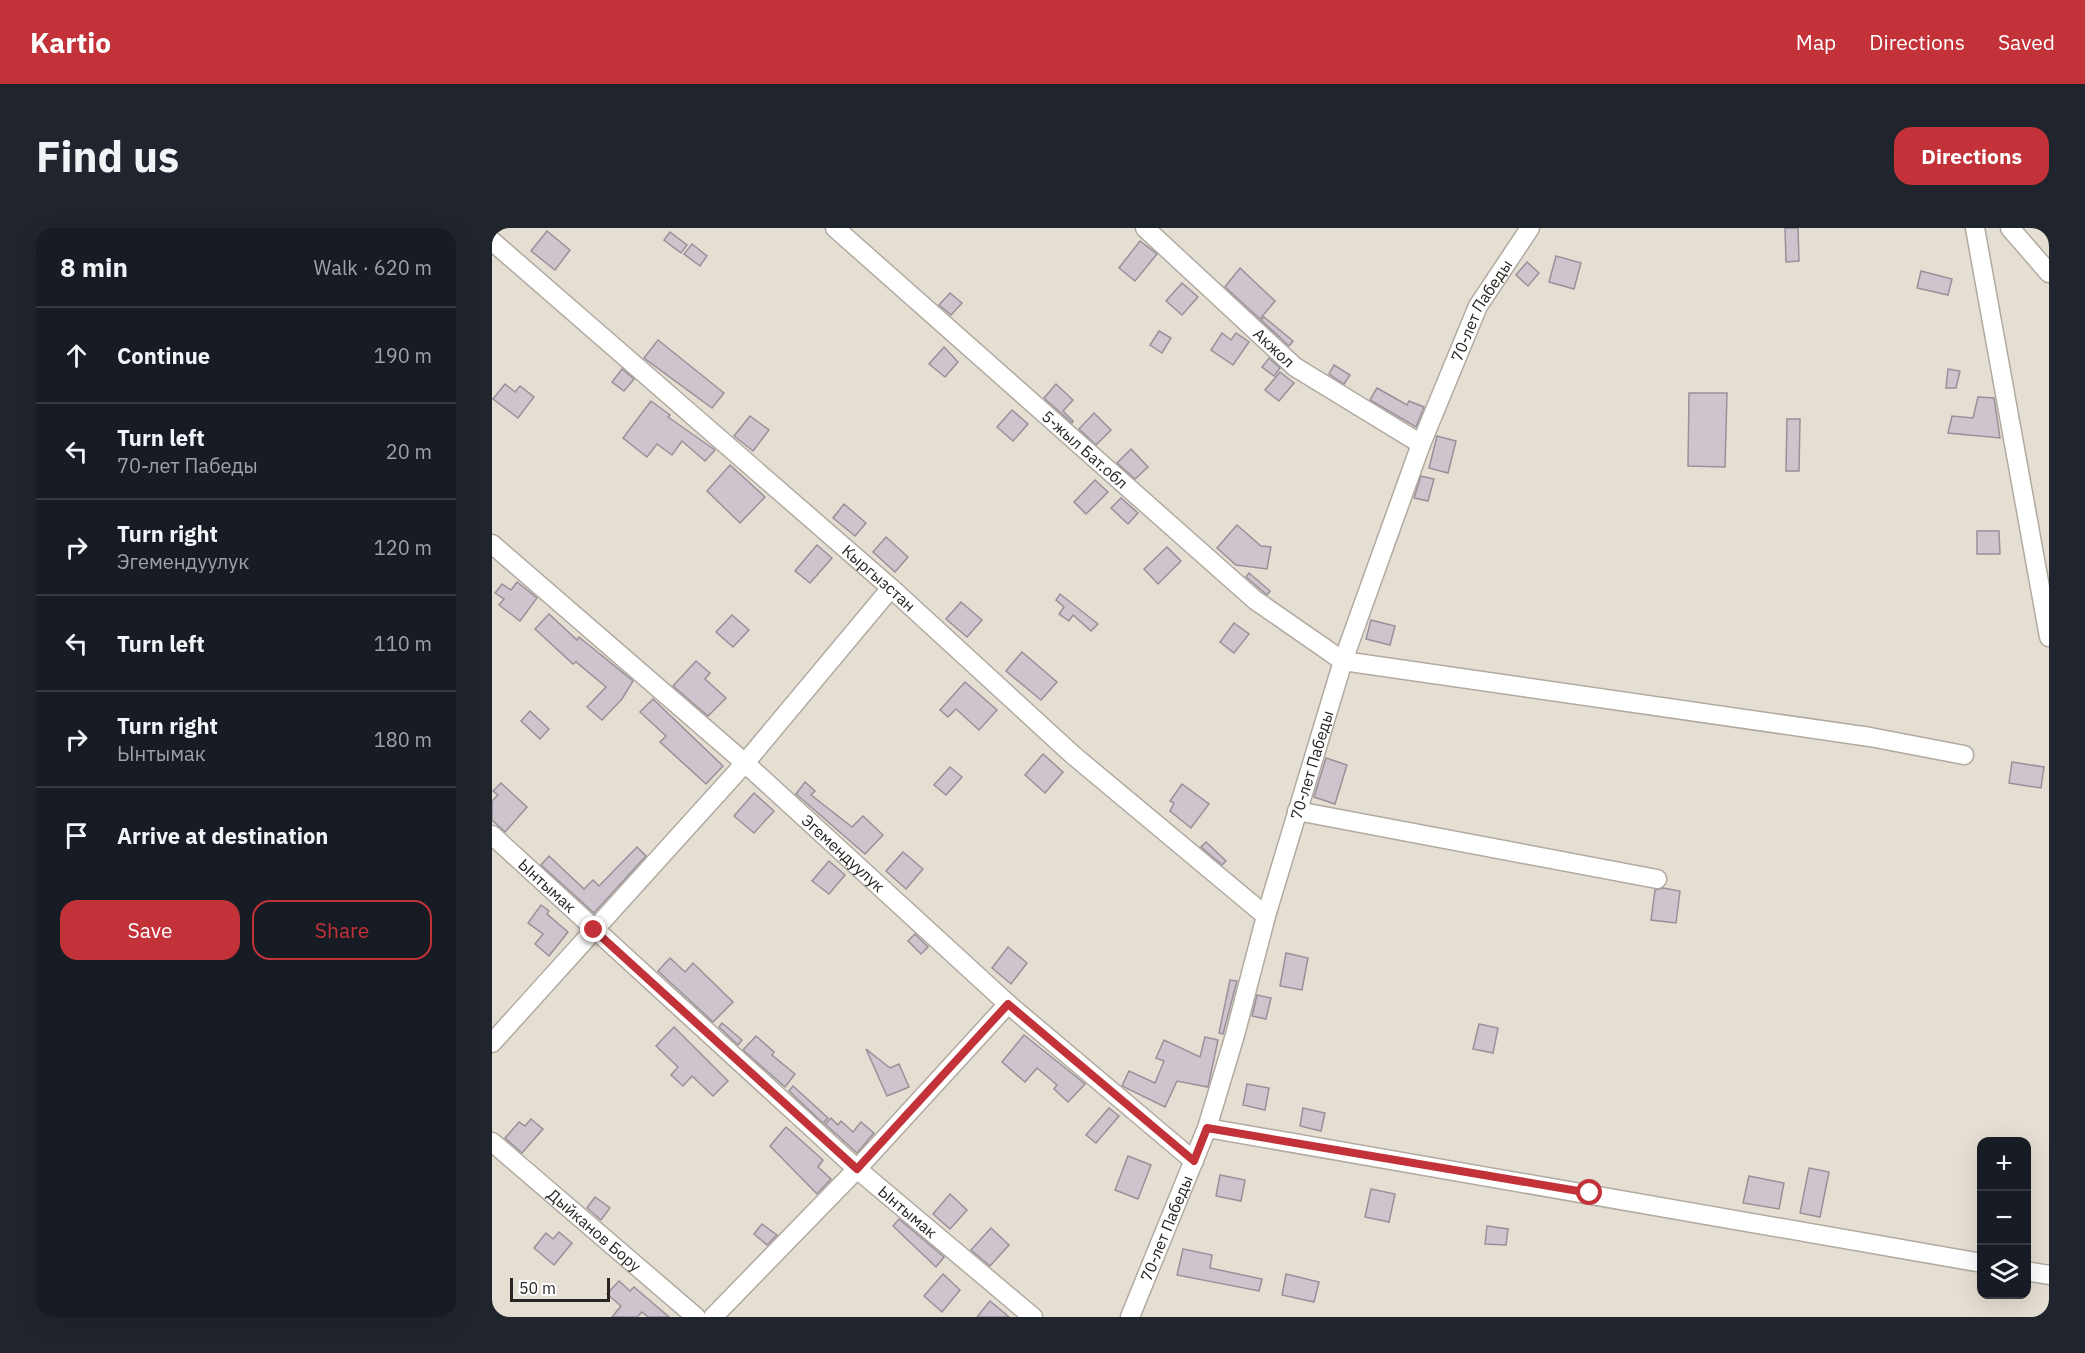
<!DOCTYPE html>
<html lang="en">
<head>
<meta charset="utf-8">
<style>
	body { margin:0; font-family:"IBM Plex Sans",sans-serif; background:#20242c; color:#f1f3f6 }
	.controls { position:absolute; right:18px; bottom:18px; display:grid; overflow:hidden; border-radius:12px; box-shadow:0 6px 24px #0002 }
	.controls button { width:54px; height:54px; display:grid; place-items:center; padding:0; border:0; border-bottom:2px solid #363941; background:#171b24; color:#f1f3f6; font:30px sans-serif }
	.scale { position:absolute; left:18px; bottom:15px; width:100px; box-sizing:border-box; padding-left:6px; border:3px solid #292622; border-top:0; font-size:16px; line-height:21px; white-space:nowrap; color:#292622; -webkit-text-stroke:4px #fff; paint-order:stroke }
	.stop { position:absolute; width:18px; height:18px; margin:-14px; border:4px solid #c23238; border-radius:50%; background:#fff }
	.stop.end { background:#c23238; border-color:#fff; box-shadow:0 2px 6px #0008 }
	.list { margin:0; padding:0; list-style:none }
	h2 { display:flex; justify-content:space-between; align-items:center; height:78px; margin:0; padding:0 24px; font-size:26px }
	h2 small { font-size:20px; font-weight:400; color:#9ea1a6 }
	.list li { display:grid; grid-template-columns:39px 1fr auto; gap:18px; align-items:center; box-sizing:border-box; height:96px; padding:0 24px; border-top:2px solid #363941 }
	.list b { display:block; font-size:22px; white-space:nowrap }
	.list p { margin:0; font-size:20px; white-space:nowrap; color:#9ea1a6 }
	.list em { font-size:20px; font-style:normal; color:#9ea1a6 }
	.actions { display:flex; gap:12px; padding:18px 24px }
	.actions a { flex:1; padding:14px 0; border:2px solid #c23238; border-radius:18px; text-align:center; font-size:21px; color:#c23238 }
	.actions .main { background:#c23238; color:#fff }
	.icon { flex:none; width:33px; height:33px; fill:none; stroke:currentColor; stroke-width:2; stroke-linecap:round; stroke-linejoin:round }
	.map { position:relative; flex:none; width:1557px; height:1089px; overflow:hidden; border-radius:18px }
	header { display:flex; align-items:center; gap:36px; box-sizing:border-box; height:84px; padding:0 30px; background:#c23238; color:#fff }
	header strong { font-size:28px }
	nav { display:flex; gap:33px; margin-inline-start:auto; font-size:21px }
	.intro { display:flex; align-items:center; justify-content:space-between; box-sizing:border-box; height:144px; padding:0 36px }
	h1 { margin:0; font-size:42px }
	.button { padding:15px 27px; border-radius:18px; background:#c23238; color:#fff; font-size:21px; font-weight:700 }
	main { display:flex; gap:36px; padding:0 36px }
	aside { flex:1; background:#171b24; border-radius:18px; box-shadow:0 6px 24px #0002 }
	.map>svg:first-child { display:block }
	.building { fill:#cec4cd; stroke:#9a9099; stroke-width:1.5 }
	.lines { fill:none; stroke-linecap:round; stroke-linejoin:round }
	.minor-casing { stroke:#b1aaa0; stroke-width:21 }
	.minor { stroke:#fff; stroke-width:18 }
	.route { stroke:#c23238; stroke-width:8 }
	.labels { text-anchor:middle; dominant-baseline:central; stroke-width:6; stroke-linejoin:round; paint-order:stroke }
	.street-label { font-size:16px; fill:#292622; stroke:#fff }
</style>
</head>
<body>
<header>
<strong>Kartio</strong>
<nav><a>Map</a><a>Directions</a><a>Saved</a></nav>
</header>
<div class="intro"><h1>Find us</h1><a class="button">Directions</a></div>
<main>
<aside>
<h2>8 min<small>Walk · 620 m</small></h2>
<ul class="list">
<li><svg class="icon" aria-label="ahead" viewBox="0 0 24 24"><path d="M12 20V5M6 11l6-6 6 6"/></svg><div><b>Continue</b></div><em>190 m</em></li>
<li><svg class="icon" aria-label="left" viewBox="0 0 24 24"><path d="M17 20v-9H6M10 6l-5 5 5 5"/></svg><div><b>Turn left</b><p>70-лет Пабеды</p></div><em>20 m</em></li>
<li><svg class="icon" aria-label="right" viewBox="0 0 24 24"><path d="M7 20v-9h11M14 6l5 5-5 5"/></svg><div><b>Turn right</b><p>Эгемендуулук</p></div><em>120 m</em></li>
<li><svg class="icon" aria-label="left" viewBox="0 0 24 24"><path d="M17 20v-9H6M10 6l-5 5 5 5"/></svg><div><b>Turn left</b></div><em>110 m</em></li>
<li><svg class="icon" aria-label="right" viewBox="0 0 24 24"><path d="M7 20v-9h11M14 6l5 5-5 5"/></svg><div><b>Turn right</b><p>Ынтымак</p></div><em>180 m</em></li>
<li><svg class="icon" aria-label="arrive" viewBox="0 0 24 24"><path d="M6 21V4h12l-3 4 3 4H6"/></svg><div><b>Arrive at destination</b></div></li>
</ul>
<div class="actions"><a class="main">Save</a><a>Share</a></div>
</aside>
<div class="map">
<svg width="1557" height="1089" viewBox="0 0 1557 1089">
	<rect width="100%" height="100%" fill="#e5ded3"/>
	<!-- building -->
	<g class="building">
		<polygon points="1293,0 1306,0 1307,33 1294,34"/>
		<polygon points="55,3 78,22 63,42 39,23"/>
		<polygon points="178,4 195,17 189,25 172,12"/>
		<polygon points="648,13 665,26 643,53 627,40"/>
		<polygon points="200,16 215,28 208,38 192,26"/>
		<polygon points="1064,28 1089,35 1082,61 1057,54"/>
		<polygon points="1035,34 1047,45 1036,58 1024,47"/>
		<polygon points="748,40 783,73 768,91 733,59"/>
		<polygon points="1429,43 1460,51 1456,67 1425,60"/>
		<polygon points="690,55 706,69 690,87 674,73"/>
		<polygon points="458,65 470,75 459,87 447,77"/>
		<polygon points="772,89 801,113 797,118 769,92"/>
		<polygon points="667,103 679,110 670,125 658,117"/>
		<polygon points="730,105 739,112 744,105 757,114 741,137 719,122"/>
		<polygon points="166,112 232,165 220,180 152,130"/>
		<polygon points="452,119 466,134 453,149 437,136"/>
		<polygon points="777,130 788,140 782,148 770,139"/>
		<polygon points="842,137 858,147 852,156 837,146"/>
		<polygon points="130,141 142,151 132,163 120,154"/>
		<polygon points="1456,141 1468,143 1464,160 1454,160"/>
		<polygon points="788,144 802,155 787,173 773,162"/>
		<polygon points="13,156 23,164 28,158 42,169 26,190 1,171"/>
		<polygon points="564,156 581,172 571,183 581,193 580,195 552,170"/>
		<polygon points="885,160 915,177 917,173 932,179 924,199 878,172"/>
		<polygon points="1197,165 1235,165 1233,239 1196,238"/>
		<polygon points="1486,169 1502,170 1508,210 1456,205 1460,188 1481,190"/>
		<polygon points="159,173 178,187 176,189 223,222 213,233 190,213 180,227 165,216 155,229 131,210"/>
		<polygon points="520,182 536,196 521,213 505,199"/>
		<polygon points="602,185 619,202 604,217 587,201"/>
		<polygon points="258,188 277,202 261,223 242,208"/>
		<polygon points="1295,191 1308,191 1307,243 1294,243"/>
		<polygon points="945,208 964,213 956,245 937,240"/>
		<polygon points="639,221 656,239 643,251 625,235"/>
		<polygon points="238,237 273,269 248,295 215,263"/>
		<polygon points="929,248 942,251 936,273 922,270"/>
		<polygon points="603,252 616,264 594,286 582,274"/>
		<polygon points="629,270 646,285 636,296 619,280"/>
		<polygon points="352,276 374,295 363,308 341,290"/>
		<polygon points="745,297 769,318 779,319 775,341 744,337 725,320"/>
		<polygon points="1485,303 1507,303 1508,326 1485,326"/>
		<polygon points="394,309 416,329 403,344 381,324"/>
		<polygon points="325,317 340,330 318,355 303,343"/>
		<polygon points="675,319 689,333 666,356 652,341"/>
		<polygon points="757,345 778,363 775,367 754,349"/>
		<polygon points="25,354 45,370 28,393 7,377 12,371 3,365 10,356 19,362"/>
		<polygon points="568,366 606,396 599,403 581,387 577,393 567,386 572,379 564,372"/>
		<polygon points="469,374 490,392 475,409 454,391"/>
		<polygon points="57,386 85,412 87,409 141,453 130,471 110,492 95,479 114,459 84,434 81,436 43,401"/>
		<polygon points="240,387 257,402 241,419 224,404"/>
		<polygon points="879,392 903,398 898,417 874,411"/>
		<polygon points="742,395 757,406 742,425 728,414"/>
		<polygon points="530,424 565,454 549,472 514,443"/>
		<polygon points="204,433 218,445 213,451 234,470 216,488 181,458"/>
		<polygon points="473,454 505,482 487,502 464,481 456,489 448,482"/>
		<polygon points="161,471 231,538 214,556 168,514 174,508 148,484"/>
		<polygon points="38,483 57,501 48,511 29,493"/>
		<polygon points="551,526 571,544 553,565 533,547"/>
		<polygon points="834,530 855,537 843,576 822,569"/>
		<polygon points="1520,534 1552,539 1549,560 1517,555"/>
		<polygon points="458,539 470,549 454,567 442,557"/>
		<polygon points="313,554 323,563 319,567 360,599 371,588 391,607 373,626 304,566"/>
		<polygon points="9,555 35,579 13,604 0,592 0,573 6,567 1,563"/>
		<polygon points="690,556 717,576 699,600 678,583 682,575 678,573"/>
		<polygon points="262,565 282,583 262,605 242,588"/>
		<polygon points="714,614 734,633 730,637 709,619"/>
		<polygon points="145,619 154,628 102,685 49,637 57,628 92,661 101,652 107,658"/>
		<polygon points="411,624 431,641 414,661 394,643"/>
		<polygon points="337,633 353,647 337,666 320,653"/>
		<polygon points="1171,660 1188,663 1184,695 1159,692 1163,662"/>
		<polygon points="49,677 57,683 55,686 76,704 57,728 43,716 51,706 36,695"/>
		<polygon points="423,706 436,719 429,726 416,713"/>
		<polygon points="516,719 535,735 519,756 500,740"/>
		<polygon points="794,725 816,730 810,762 788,758"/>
		<polygon points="178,730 193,744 201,735 241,774 221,794 166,743"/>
		<polygon points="738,752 745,753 731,806 727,805"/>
		<polygon points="765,767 779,770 774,791 760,788"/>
		<polygon points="230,795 250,812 246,817 227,799"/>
		<polygon points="987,796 1006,800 1001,825 981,821"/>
		<polygon points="182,799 236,853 221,868 200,848 191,858 179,847 186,839 164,818"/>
		<polygon points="532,807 593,856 576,874 562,861 565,857 545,840 533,854 510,834"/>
		<polygon points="264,808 282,824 280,827 303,846 293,859 251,822"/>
		<polygon points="713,809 726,812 716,859 685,853 673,879 630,858 637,843 663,855 672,833 664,830 672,812 708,829"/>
		<polygon points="374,821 398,840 407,836 417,859 395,868"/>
		<polygon points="755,856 777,860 773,882 751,877"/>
		<polygon points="301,858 336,890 331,895 297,863"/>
		<polygon points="617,880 627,888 604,915 594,907"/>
		<polygon points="811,880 833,885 829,903 808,898"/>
		<polygon points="339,890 346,897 349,893 361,904 369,894 382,905 365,925 333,896"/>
		<polygon points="39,891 51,901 30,925 13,910 27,894 33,898"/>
		<polygon points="294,899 331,932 326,939 339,951 325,966 278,918"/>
		<polygon points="636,928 659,937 646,971 623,962"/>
		<polygon points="1317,940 1337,944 1328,989 1308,985"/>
		<polygon points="728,947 753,952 749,973 724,968"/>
		<polygon points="1257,948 1292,955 1287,981 1251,975"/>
		<polygon points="879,961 903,966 897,994 873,989"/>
		<polygon points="458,966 475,982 458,1001 441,986"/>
		<polygon points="103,969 118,980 109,992 95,980"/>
		<polygon points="407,991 452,1029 444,1039 401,998"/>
		<polygon points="270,996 285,1007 275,1017 262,1006"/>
		<polygon points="995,998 1016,1001 1014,1017 993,1016"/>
		<polygon points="499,1000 517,1017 498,1038 479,1022"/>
		<polygon points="67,1004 80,1015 62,1037 42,1020 54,1005 61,1011"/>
		<polygon points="691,1021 720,1027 718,1040 770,1051 767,1063 685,1047"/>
		<polygon points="451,1046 468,1062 450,1084 432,1068"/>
		<polygon points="794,1046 827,1054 822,1074 790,1067"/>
		<polygon points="127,1053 138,1063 142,1059 177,1089 156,1089 150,1084 145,1089 120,1089 129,1078 115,1066"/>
		<polygon points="498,1073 517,1089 485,1089"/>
	</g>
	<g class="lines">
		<!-- minor casing -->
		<g class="minor-casing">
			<g id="minor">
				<path id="s1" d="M343,0L763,372L851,433L1378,509L1472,527"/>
				<path id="s2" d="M653,0L803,139L929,216"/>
				<polyline points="1483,0 1557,409"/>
				<polyline points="1518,0 1557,45"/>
				<path id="s3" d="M0,13L399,360L581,527L774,688"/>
				<path id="s4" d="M0,316L253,535L516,776L702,933"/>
				<polyline points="805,583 1165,651"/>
				<path id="s5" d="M0,607L365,941L541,1089"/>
				<polyline points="0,815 253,535 399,360"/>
				<polyline points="715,900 1490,1035"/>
				<path id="s6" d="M0,914L204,1089"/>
				<polyline points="1534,1043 1557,1047"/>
				<polyline points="221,1089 365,941 516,776"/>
				<path id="s7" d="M638,1089L715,900L743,807L774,688L851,433L929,216L986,78L1038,0"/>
			</g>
		</g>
		<!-- minor -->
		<use href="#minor" class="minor"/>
	</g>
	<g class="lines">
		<!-- route -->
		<polyline class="route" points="102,702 365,941 516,776 702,933 715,900 1098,965"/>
	</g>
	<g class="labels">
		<!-- street labels -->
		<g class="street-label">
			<text stroke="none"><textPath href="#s7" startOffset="1068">70-лет Пабеды</textPath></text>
			<text stroke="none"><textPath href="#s2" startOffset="176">Акжол</textPath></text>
			<text stroke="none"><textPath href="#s1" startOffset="334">5-жыл Бат.обл</textPath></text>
			<text stroke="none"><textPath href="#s3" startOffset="513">Кыргызстан</textPath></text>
			<text stroke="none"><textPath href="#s7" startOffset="582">70-лет Пабеды</textPath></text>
			<text stroke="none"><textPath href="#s4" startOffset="468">Эгемендуулук</textPath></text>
			<text stroke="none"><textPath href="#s5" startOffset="75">Ынтымак</textPath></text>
			<text stroke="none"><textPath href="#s5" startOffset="561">Ынтымак</textPath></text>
			<text stroke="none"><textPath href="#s7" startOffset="96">70-лет Пабеды</textPath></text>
			<text stroke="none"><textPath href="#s6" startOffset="135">Дыйканов Бору</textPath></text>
		</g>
	</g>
</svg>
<div class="controls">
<button>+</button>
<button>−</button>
<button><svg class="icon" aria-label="layers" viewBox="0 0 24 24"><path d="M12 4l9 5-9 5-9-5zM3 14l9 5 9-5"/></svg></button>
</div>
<div class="scale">50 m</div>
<div class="stop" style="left:1098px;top:965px"></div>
<div class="stop end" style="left:102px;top:702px"></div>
</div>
</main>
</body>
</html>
